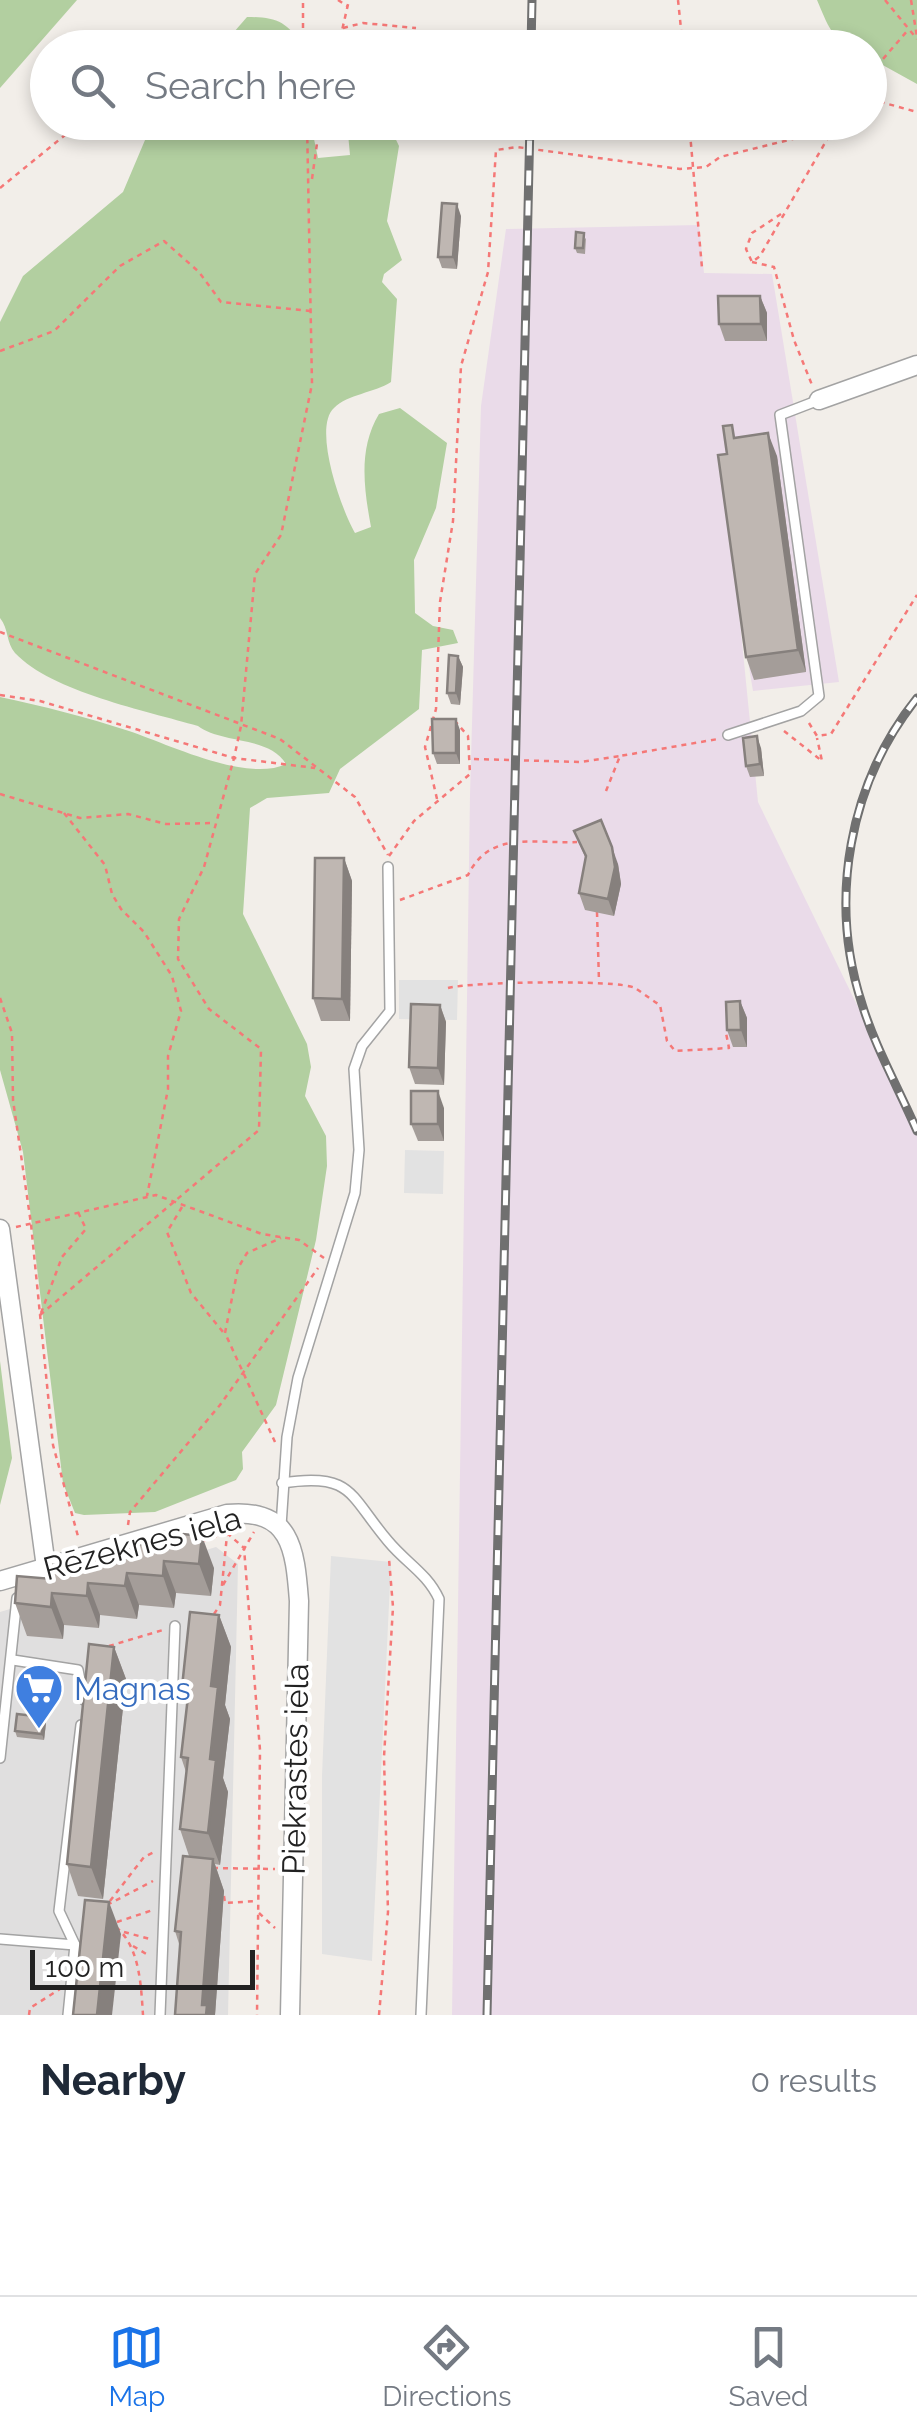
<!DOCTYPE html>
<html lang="en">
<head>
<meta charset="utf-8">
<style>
	body { margin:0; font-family:Raleway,sans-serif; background:#f6f6f7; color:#1f2937 }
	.scale { position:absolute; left:30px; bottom:25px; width:225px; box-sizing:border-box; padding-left:10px; border:5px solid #222; border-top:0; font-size:28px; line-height:35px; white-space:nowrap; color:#222; -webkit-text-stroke:8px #fff; paint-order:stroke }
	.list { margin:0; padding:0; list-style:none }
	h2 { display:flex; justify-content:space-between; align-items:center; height:130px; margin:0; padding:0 40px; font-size:42px }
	h2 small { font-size:32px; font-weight:400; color:#747a83 }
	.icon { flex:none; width:55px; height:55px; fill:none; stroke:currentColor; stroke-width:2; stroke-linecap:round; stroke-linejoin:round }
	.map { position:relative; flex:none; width:917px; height:2015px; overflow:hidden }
	.search { position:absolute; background:#fff; box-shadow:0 5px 15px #0003; left:30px; right:30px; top:30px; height:110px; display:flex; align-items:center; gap:25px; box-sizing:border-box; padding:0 35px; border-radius:55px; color:#747a83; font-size:38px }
	.sheet { height:280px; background:#fff }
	nav { display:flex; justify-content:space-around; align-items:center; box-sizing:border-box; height:140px; border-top:2px solid #e0e1e3; background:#fff; font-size:28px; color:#747a83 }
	nav a { display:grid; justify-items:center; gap:5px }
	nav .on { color:#1a73e8 }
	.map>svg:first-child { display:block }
	.residential { fill:#e0dfdf }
	.industrial { fill:#eadbe9 }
	.forest { fill:#b2cfa0 }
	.parking { fill:#e2e2e2 }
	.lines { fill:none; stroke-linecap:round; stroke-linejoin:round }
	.service-casing { stroke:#a3a3a3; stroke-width:12 }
	.minor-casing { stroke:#a3a3a3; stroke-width:21 }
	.path { stroke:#f57877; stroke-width:2.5; stroke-dasharray:5 5; stroke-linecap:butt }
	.service { stroke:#fff; stroke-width:9 }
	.minor { stroke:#fff; stroke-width:18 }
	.rail-casing { stroke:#707070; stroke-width:9 }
	.rail { stroke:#fff; stroke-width:5; stroke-dasharray:15; stroke-linecap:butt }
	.wall { fill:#a49d99 }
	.shaded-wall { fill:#86807d }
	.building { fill:#bfb7b2; stroke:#86807d; stroke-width:2.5 }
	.labels { text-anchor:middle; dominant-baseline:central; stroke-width:8; stroke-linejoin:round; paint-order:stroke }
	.street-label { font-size:32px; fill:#222; stroke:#fff }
	.shop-label { font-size:32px; fill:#366cbe; stroke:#fff; text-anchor:start }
</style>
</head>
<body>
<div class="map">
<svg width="917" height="2015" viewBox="0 0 917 2015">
	<rect width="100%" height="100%" fill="#f2eee9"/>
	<!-- residential -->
	<polygon class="residential" points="216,1547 238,1564 228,2015 0,2015 0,1612"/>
	<!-- industrial -->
	<polygon class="industrial" points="699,225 704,273 772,274 839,682 753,691 738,602 758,802 917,1128 917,2015 452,2015 470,795 481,406 506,229"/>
	<!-- forest -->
	<g class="forest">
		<polygon points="0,0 77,0 0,88"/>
		<path d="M817,0H917V84L870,58V48C834,48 830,30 817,0Z"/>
		<path d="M247,17C275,17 288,21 302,47H221Z"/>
		<path d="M157,123H318L314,139L318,158L350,155L347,123H388L399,146L387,221L402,260L384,274L382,282L397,299L391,382C374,393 348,394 334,408C312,428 342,511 355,533L371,527C364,489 358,449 379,414L400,408L447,443L436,508L414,560L415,613L433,626L453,630L458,643L422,650L419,709L340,769L329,793L267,798L250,808L243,914L307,1044L311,1067L305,1096L326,1136L327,1166L316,1240L276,1405L242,1452L243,1469L236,1480L155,1512L84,1515L75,1513L63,1483L23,1152L0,1070V697C43,706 86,717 129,731C168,744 247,783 286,764C269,736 222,744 198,726C147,711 52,692 15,653C6,643 9,629 0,618V322L23,276L123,192L148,133Z"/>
		<polygon points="0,1361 12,1458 0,1505"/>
	</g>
	<!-- parking -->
	<g class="parking">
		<polygon points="399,980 458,980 457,1020 399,1019"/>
		<polygon points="405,1150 444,1151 443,1194 404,1193"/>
		<polygon points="331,1556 391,1562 372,1961 322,1954 322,1776"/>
	</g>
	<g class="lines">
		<!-- service casing -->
		<g class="service-casing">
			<g id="service">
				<polyline points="728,735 801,711 819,696 780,415 819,400"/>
				<path d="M282,1483C353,1472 349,1495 388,1541C406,1563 427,1573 439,1599L421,2015"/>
				<polyline points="281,1526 287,1437 298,1378 355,1193 359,1150 354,1069 362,1046 390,1011 388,867"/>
				<polyline points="13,1660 78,1670 84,1700"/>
				<polyline points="0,1758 17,1598"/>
				<polyline points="0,1939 75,1945"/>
				<polyline points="68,2015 75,1945 59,1911 81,1725"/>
				<polyline points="160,2015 175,1626"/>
			</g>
		</g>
		<!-- minor casing -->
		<g class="minor-casing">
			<g id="minor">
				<polyline points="819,400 917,365"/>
				<polyline points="0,1229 46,1567"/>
				<path d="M0,1581L227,1514C291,1508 295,1548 299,1601L290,2015"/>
			</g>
		</g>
		<!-- path -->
		<g class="path">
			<polyline points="338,0 347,6"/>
			<polyline points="678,0 683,48"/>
			<polyline points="885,0 917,39"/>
			<polyline points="911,0 917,37"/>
			<polyline points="343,28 363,23 416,28"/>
			<polyline points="303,48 303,0"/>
			<polyline points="338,48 349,0"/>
			<polyline points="870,74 908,30"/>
			<polyline points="870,99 917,112"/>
			<polyline points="689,122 702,268"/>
			<polyline points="312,179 320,122"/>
			<polyline points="0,188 81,122"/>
			<polyline points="781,214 752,233 746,249 752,262 760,256 837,122"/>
			<polyline points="752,262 774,267 794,340 812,385"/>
			<polyline points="0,351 54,331 120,266 164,241 199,272 221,302 310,311"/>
			<polyline points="0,632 280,739 355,797 388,855"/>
			<polyline points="0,695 40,701 234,758 315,768"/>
			<polyline points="809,723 817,736 831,734 917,595"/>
			<polyline points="784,731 822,761 817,738"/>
			<polyline points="474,759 581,762 620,756"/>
			<polyline points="606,791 620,756 718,739"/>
			<polyline points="0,794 80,818 128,814 166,824 213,823"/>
			<polyline points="437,799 425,747 436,709 440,602 453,521 461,366 488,272 496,150 517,147 680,169 706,167 720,157 833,129"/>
			<polyline points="64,813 105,865 112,894 121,909 144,932 172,976 181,1011 168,1056 168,1089 147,1196"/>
			<polyline points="389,856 414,821 470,774 468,736 455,721"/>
			<path d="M400,900L468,875C490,830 534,844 577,842"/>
			<polyline points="597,912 599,982"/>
			<path d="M448,988C470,982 618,979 635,988C643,993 650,999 660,1005L667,1041L675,1051L729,1048L726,1033"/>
			<polyline points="0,998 12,1033 13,1100 31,1224 53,1445 79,1540"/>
			<polyline points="182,1207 167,1232 191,1293 223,1332"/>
			<polyline points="16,1227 156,1195 262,1234 299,1240 324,1258"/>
			<polyline points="41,1313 62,1257 86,1229 78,1212"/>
			<polyline points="40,1315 259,1130 261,1049 209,1009 178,959 179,919 204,867 234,758 241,726 255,574 281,535 312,384 307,122"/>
			<polyline points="275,1442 225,1333 238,1268 247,1253 281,1238"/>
			<polyline points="128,1525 130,1512 220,1405 318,1268"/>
			<polyline points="227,1533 244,1548 260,1750 257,2015"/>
			<polyline points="202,1541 227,1533"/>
			<polyline points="223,1585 254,1532"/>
			<polyline points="214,1614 220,1605 227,1535"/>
			<polyline points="109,1646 163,1630"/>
			<polyline points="38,1677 45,1717"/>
			<polyline points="213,1868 275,1869"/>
			<polyline points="224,1896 225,1903 257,1901"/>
			<polyline points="110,1901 144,1857 154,1852"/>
			<polyline points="107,1905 153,1881"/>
			<polyline points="259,1913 275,1928"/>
			<polyline points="117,1922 153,1910"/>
			<path d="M116,1927C140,1947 141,1986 143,2015"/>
			<polyline points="124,1932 150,1939"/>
			<polyline points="133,1946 148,1955"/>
			<polyline points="29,2015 30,2008 60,1989"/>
			<polyline points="379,2015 388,1912 384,1757 393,1607 389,1559"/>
		</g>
		<!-- service -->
		<use href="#service" class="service"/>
		<!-- minor -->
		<use href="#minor" class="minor"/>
		<!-- rail casing -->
		<g class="rail-casing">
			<g id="rail">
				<polyline points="531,48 532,0"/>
				<path d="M917,698C849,783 828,900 862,1004C875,1047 899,1089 917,1131"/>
				<polyline points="487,2015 530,122"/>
			</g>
		</g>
		<!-- rail -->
		<use href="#rail" class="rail"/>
	</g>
	<!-- wall -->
	<g class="wall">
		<polygon points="461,216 457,269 442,268 438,257"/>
		<polygon points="586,238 585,254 577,253 575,248"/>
		<polygon points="760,296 767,313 767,341 725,341 719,324"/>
		<polygon points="737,438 777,456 806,672 754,680 746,657 727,454"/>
		<polygon points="458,656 463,667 460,705 451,704 447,693"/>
		<polygon points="460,730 460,764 437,764 433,753"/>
		<polygon points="761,748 764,776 750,777 746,766"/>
		<polygon points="574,831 618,864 621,884 614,916 585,910 579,893 586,859"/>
		<polygon points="344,858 352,881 350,1021 321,1021 313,998"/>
		<polygon points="740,1001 747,1018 747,1047 733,1047 727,1030"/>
		<polygon points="440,1005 446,1022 444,1085 415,1084 409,1067"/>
		<polygon points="444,1108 444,1141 418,1141 411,1124"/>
		<polygon points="126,1543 214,1568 211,1596 176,1593 174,1608 139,1605 137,1619 100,1615 99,1628 64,1625 63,1639 27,1636 15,1603 52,1579 125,1557"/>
		<polygon points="219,1615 231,1647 225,1705 230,1719 223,1778 228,1792 220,1865 215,1864 224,1891 215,2015 175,2015 180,1947 175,1931 189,1856 180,1829 186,1772 181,1757 187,1701 182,1687"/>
		<polygon points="114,1647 126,1679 103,1899 78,1896 67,1864"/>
		<polygon points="44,1717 46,1723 44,1740 17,1737 15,1731"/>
	</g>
	<!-- shaded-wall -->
	<g class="shaded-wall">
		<polygon points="457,204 461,216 457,269 453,257"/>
		<polygon points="760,296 767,313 767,341 761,324"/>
		<polygon points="768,433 777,456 806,672 798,650"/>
		<polygon points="458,656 463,667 460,705 456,693"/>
		<polygon points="456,719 460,730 460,764 456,753"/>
		<polygon points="757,736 761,748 764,776 760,764"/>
		<polygon points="612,847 618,864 621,884 614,916 608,899"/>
		<polygon points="344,858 352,881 350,1021 342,999"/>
		<polygon points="740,1001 747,1018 747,1047 741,1030"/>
		<polygon points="440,1005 446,1022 444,1085 438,1068"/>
		<polygon points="438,1091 444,1108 444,1141 438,1124"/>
		<polygon points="202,1536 214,1568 211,1596 199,1564"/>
		<polygon points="164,1561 176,1593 174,1608 163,1576"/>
		<polygon points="127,1573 139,1605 137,1619 125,1586"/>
		<polygon points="88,1583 100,1615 99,1628 87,1596"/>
		<polygon points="52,1593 64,1625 63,1639 51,1607"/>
		<polygon points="219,1615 231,1647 225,1705 230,1719 223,1778 228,1792 220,1865 208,1833 211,1686"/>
		<polygon points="114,1647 126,1679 103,1899 91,1867"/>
		<polygon points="44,1717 46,1723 44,1740 42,1734"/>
		<polygon points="213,1859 224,1891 215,2015 206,2015 202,2005"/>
		<polygon points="109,1902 121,1934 112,2015 97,2015"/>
	</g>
	<!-- building -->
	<g class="building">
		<polygon points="442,203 457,204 453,257 438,257"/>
		<polygon points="576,232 584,233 583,248 575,248"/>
		<polygon points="718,296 760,296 761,324 719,324"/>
		<polygon points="732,425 734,438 768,433 798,650 746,657 718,455 727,454 723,426"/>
		<polygon points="449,655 458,656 456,693 447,693"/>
		<polygon points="432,719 456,719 456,753 433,753"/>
		<polygon points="757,736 760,764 746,766 743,738"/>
		<polygon points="601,820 612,847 615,867 608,899 579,893 586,856 574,831"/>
		<polygon points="315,858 344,858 342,999 313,998"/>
		<polygon points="740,1001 741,1030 727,1030 726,1002"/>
		<polygon points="411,1004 440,1005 438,1068 409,1067"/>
		<rect x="411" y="1091" width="27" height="33"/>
		<polygon points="164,1532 202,1536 199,1564 164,1561 163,1576 127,1573 125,1586 88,1583 87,1596 52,1593 51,1607 15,1603 17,1576 52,1579 53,1565 88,1569 90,1554 125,1557 126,1543 163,1546"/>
		<polygon points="190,1612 219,1615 211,1686 218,1687 210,1759 216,1760 208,1833 180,1829 188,1758 181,1757 189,1688 182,1687"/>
		<polygon points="89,1644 114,1647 91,1867 67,1864"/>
		<polygon points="17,1714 44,1717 42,1734 15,1731"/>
		<polygon points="183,1856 213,1859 202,2005 207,2005 206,2015 175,2015 181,1932 175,1931"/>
		<polygon points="85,1900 109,1902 97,2015 73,2015"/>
	</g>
	<!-- icons -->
	<defs>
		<g id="supermarket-pin" transform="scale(2.5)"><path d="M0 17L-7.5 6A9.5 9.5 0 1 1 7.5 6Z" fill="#3f7fe0" stroke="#fff"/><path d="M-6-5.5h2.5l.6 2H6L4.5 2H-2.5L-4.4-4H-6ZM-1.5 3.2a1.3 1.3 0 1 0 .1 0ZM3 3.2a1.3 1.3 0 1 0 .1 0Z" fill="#fff"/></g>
	</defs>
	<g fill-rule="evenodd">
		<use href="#supermarket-pin" x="39" y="1688"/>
	</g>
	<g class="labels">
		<!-- street labels -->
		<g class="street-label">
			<text transform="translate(142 1543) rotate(-15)">Rēzeknes iela</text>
			<text transform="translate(295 1769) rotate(-89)">Piekrastes iela</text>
		</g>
		<!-- shop labels -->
		<g class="shop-label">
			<text x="74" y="1688">Magnas</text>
		</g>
	</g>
</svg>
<div class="scale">100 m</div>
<div class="search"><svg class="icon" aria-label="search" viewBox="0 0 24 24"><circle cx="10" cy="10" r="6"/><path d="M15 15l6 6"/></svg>Search here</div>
</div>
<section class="sheet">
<h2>Nearby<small>0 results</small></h2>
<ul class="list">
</ul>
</section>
<nav>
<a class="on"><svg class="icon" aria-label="map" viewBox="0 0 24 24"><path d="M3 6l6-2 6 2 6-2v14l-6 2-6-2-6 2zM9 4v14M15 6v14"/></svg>Map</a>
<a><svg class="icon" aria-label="directions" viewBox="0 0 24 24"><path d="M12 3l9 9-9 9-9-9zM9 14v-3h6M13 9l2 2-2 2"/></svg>Directions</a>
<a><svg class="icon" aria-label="saved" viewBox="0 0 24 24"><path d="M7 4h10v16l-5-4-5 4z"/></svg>Saved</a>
</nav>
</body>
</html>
